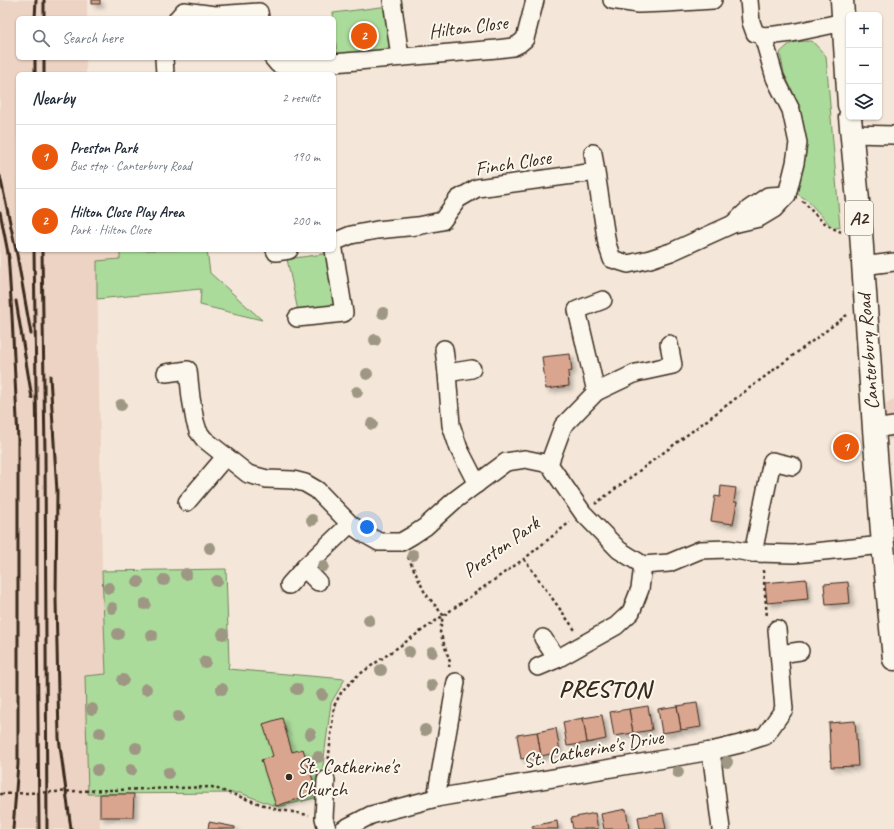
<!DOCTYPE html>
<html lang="en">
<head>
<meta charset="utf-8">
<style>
	body { margin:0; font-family:Caveat,sans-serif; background:#f6f6f7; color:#1f2937 }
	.controls { position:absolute; right:12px; top:12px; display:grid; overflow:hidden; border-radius:6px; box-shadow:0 1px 3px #0004 }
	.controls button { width:36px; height:36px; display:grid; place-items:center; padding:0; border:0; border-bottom:1px solid #e0e1e3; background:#fff; color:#1f2937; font:20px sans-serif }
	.you { position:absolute; left:367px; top:527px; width:14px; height:14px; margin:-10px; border:3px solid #fff; border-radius:50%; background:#1a73e8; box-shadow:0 0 0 6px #1a73e833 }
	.badge { display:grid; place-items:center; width:26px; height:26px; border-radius:50%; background:#ea580c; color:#fff; font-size:13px; font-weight:700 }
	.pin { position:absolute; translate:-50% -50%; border:2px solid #fff; box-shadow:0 1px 4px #0006 }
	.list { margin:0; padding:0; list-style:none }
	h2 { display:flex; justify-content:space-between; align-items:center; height:52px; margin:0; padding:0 16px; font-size:17px }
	h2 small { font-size:13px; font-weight:400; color:#747a83 }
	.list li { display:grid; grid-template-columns:26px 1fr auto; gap:12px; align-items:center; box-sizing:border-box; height:64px; padding:0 16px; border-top:1px solid #e0e1e3 }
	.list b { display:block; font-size:15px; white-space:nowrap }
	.list p { margin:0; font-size:13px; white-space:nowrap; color:#747a83 }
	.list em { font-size:13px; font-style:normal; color:#747a83 }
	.icon { flex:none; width:22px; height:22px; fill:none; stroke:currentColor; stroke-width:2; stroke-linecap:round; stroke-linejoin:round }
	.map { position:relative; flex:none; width:894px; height:829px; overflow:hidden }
	.search { position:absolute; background:#fff; box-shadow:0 1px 3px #0004; left:16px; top:16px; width:320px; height:44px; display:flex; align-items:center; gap:10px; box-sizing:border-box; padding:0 14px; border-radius:6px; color:#747a83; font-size:15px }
	.panel { position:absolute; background:#fff; box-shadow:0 1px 3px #0004; left:16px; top:72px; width:320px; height:180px; border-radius:6px }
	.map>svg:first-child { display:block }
	.built { fill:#ecd3c3 }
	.green { fill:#abdb9b; stroke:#73825c }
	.building { fill:#daa58f; stroke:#3b2a1e; filter:url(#shadow) }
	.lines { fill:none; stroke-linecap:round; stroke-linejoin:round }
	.minor-casing { stroke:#3b2a1e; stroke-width:20 }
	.major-casing { stroke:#3b2a1e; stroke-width:25 }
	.path { stroke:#3b2a1e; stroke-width:2.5; stroke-dasharray:3 3; stroke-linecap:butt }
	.minor { stroke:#fbf7ec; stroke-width:17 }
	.major { stroke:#fbf7ec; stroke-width:22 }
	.rail { stroke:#3b2a1e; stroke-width:3 }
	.path-bridge { stroke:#3b2a1e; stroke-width:2.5; stroke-dasharray:3 3; stroke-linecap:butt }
	.tree { fill:#9e9783 }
	.poi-dot { fill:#3b2a1e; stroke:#fbf7ec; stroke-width:1.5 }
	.labels { text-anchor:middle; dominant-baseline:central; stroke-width:4; stroke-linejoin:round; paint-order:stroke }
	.shield { fill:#fbf7ec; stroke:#75685c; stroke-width:1 }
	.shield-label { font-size:19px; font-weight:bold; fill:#3b2a1e }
	.street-label { font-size:20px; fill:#3b2a1e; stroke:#fbf7ec }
	.poi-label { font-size:20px; fill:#3b2a1e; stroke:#fbf7ec; text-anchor:start }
	.district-label { font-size:24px; font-weight:bold; letter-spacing:1px; fill:#3b2a1e; stroke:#fbf7ec }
</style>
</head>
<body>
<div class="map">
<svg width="894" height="829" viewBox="0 0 894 829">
	<defs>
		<filter id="shadow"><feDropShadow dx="3.5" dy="3.5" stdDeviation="2" flood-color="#0004"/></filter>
	</defs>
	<rect width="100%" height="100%" fill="#f4e7d9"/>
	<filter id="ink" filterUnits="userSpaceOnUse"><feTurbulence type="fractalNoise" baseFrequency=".025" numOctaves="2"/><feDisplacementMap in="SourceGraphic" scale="8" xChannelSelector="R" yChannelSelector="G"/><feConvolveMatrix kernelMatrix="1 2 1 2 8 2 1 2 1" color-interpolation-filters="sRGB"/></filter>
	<g filter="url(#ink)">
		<!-- built -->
		<g class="built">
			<polygon points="0,0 87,0 87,18 18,18 18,58 86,58 86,74 18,74 18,250 120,250 120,259 97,261 102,571 106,675 86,676 88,794 100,794 100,829 0,829"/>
			<polygon points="894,399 894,439 889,440 884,404"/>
		</g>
		<!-- green -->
		<g class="green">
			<polygon points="389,6 395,49 337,54 333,13"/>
			<path d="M812,41L826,56L840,228L831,226L807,200L793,191L803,145L800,108L784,73L780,53C791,40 797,42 812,41Z"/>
			<polygon points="120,250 207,250 210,273 262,320 200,305 201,289 97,299 97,261 120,259"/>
			<polygon points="331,253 337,301 331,308 298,311 287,259"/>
			<polygon points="226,569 229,663 228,669 345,679 331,703 319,797 278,807 240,793 88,794 85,676 106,674 102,571"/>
		</g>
		<!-- building -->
		<g class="building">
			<rect x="92" y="0" width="8" height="4"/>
			<polygon points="570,354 572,371 568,372 569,386 546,389 542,357"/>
			<polygon points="721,486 736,488 734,502 737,502 733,524 711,521 715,496 720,497"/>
			<polygon points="806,579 808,599 767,603 765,583"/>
			<polygon points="848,582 850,603 826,605 824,584"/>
			<polygon points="697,703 701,727 681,730 677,706"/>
			<polygon points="648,706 652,730 633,733 629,709"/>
			<polygon points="677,706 681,730 662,733 658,709"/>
			<polygon points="629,709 633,733 614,736 610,712"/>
			<polygon points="602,715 606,739 587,743 583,718"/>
			<polygon points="282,718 292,752 303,749 317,793 276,806 261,760 273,756 263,724"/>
			<polygon points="583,718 587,743 567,746 563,722"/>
			<polygon points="855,721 858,766 831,767 829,723"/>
			<polygon points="556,728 560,752 541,756 537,732"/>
			<polygon points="537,732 541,756 521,759 517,735"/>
			<polygon points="100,794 134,794 133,817 100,817"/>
			<polygon points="626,809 629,829 604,829 601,814"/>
			<polygon points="595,813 598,829 573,829 571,818"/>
			<polygon points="663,813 666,829 640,829 638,817"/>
			<polygon points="557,821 558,829 533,829 532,826"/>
			<polygon points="209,822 235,827 235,829 208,829"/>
		</g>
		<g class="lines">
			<!-- minor casing -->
			<g class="minor-casing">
				<g id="minor">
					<polyline points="392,0 400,57"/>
					<polyline points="612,0 638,4 666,3 713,0"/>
					<polyline points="749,0 751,22 755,33 763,36 775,35 792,33 844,22"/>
					<polyline points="178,18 184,11 215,15 259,12 260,18"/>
					<polyline points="164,58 165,74"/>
					<polyline points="273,58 278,64 287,67 497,49 513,47 519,44 525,39 535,0"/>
					<polyline points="851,134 894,135"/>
					<polyline points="593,153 607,244 612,259 628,264 650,259 671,252 733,224 759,218 774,209 787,195 795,163 798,143 791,110 775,78 763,36"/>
					<polyline points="734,223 749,209 768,196 787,195"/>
					<polyline points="334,242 351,235 377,230 417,226 442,221 458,199 477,188 595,172"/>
					<polyline points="275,250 276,252 289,250"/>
					<polyline points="862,266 894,262"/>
					<polyline points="297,318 344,313 334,250"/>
					<polyline points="444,349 447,373 451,425 459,449 477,484"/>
					<polyline points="166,373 188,370 191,398 195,421 198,431 204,439 248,474 267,479 293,480 305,483 317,490 350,524 363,533 379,542 401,542 413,535 425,527 455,500 506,462 525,459 549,464 583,513 619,550 643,565 669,563 700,550 728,549 753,553 794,554 883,545"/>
					<polyline points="447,373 472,369"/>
					<polyline points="596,392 577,310 603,300"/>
					<polyline points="874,429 894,426"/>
					<polyline points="549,464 563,426 596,392 636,373 673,365 669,344"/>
					<polyline points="187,502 225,457"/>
					<polyline points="753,553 772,461 793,466"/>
					<polyline points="304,568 318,582"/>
					<polyline points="289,585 304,568 350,524"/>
					<polyline points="543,638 557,659"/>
					<polyline points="780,654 800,651"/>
					<polyline points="538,667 557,659 616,626 631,612 640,589 643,565"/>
					<polyline points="711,751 721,829"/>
					<polyline points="326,780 324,818 327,829"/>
					<polyline points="436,798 456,682"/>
					<polyline points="344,829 371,815 436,798 711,751 740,744 765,736 784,709 777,629"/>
				</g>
			</g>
			<!-- major casing -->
			<g class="major-casing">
				<g id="major">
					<polyline points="842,0 849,105"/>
					<polyline points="850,117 861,232 874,429 883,545 894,659"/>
				</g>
			</g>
			<!-- path -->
			<g class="path">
				<path d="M802,201L804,202C817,217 823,224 841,232"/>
				<polyline points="595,504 847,315"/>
				<polyline points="408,557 425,593 443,615 440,632 450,662 449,667"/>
				<polyline points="524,559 575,630"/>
				<polyline points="763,570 767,617"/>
				<polyline points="328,765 334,706 342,691 357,676 524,559 570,522"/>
				<polyline points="79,791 212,787 275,809 309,815"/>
				<polyline points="0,794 1,794"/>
			</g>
			<!-- minor -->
			<use href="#minor" class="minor"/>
			<!-- major -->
			<use href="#major" class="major"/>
			<!-- rail -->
			<g class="rail">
				<polyline points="35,18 36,0"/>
				<polyline points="44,18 44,0"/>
				<polyline points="35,58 35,74"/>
				<polyline points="44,74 44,58"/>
				<polyline points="0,176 17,255 31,334"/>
				<polyline points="0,212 9,258"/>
				<polyline points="34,250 37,454 37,610 39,829"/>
				<polyline points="42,250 45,454 47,829"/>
				<polyline points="8,252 12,316 18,440 18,764 13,829"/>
				<polyline points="16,301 32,398"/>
				<polyline points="50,376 57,492 56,599 59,738 71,829"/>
			</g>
			<!-- path-bridge -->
			<polyline class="path-bridge" points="1,794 79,791"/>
		</g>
		<!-- trees -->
		<g class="tree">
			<circle cx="383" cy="313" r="6"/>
			<circle cx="375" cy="340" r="6"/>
			<circle cx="367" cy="374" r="6"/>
			<circle cx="357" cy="392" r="6"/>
			<circle cx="121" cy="405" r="6"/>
			<circle cx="372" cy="424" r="6"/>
			<circle cx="312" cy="520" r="6"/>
			<circle cx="210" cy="548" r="6"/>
			<circle cx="413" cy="555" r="6"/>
			<circle cx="323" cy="566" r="6"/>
			<circle cx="186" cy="574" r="6"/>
			<circle cx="164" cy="580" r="6"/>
			<circle cx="217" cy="581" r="6"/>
			<circle cx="138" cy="582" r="6"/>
			<circle cx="109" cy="588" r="6"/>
			<circle cx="145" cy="604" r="6"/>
			<circle cx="112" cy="608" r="6"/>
			<circle cx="369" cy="620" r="6"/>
			<circle cx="118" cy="634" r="6"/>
			<circle cx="223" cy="634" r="6"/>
			<circle cx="152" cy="635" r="6"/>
			<circle cx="409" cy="652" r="6"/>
			<circle cx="432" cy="652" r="6"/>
			<circle cx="205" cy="662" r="6"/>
			<circle cx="381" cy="670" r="6"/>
			<circle cx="123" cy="680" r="6"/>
			<circle cx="432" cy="685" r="6"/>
			<circle cx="146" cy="689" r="6"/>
			<circle cx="222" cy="689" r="6"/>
			<circle cx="297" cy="689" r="6"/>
			<circle cx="322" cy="695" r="6"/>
			<circle cx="92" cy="709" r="6"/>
			<circle cx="178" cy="717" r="6"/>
			<circle cx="425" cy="730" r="6"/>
			<circle cx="100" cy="733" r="6"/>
			<circle cx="310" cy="734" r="6"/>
			<circle cx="136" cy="748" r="6"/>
			<circle cx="318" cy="757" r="6"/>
			<circle cx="727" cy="762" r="6"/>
			<circle cx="97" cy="770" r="6"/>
			<circle cx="131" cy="770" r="6"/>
			<circle cx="678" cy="772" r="6"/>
			<circle cx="168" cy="773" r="6"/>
		</g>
	</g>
	<!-- markers -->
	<circle class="poi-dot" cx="289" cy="777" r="4"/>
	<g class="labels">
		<!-- shield labels -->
		<rect class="shield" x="845" y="201" width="28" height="34" rx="3"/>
		<g class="shield-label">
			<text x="859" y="218">A2</text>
		</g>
		<!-- street labels -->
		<g class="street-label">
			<text transform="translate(468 27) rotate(-7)">Hilton Close</text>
			<text transform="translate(513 163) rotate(-9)">Finch Close</text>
			<text transform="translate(868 352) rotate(-94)">Canterbury Road</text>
			<text transform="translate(501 547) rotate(-36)">Preston Park</text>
			<text transform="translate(593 749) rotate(-10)">St. Catherine's Drive</text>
		</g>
		<!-- poi labels -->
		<g class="poi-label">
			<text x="297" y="766">St. Catherine's<tspan x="297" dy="23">Church</tspan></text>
		</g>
		<!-- district labels -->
		<g class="district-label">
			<text x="605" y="689">PRESTON</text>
		</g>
	</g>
</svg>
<div class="controls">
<button>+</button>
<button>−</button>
<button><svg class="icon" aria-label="layers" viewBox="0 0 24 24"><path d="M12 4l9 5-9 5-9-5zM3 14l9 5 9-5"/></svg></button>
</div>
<div class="you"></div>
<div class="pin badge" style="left:846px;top:447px">1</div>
<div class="pin badge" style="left:364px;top:36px">2</div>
<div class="search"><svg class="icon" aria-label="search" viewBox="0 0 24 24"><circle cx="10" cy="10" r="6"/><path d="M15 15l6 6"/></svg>Search here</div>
<section class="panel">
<h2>Nearby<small>2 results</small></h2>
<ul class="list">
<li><span class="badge">1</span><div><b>Preston Park</b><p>Bus stop · Canterbury Road</p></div><em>190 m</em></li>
<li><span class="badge">2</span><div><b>Hilton Close Play Area</b><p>Park · Hilton Close</p></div><em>200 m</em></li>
</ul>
</section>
</div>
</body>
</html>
